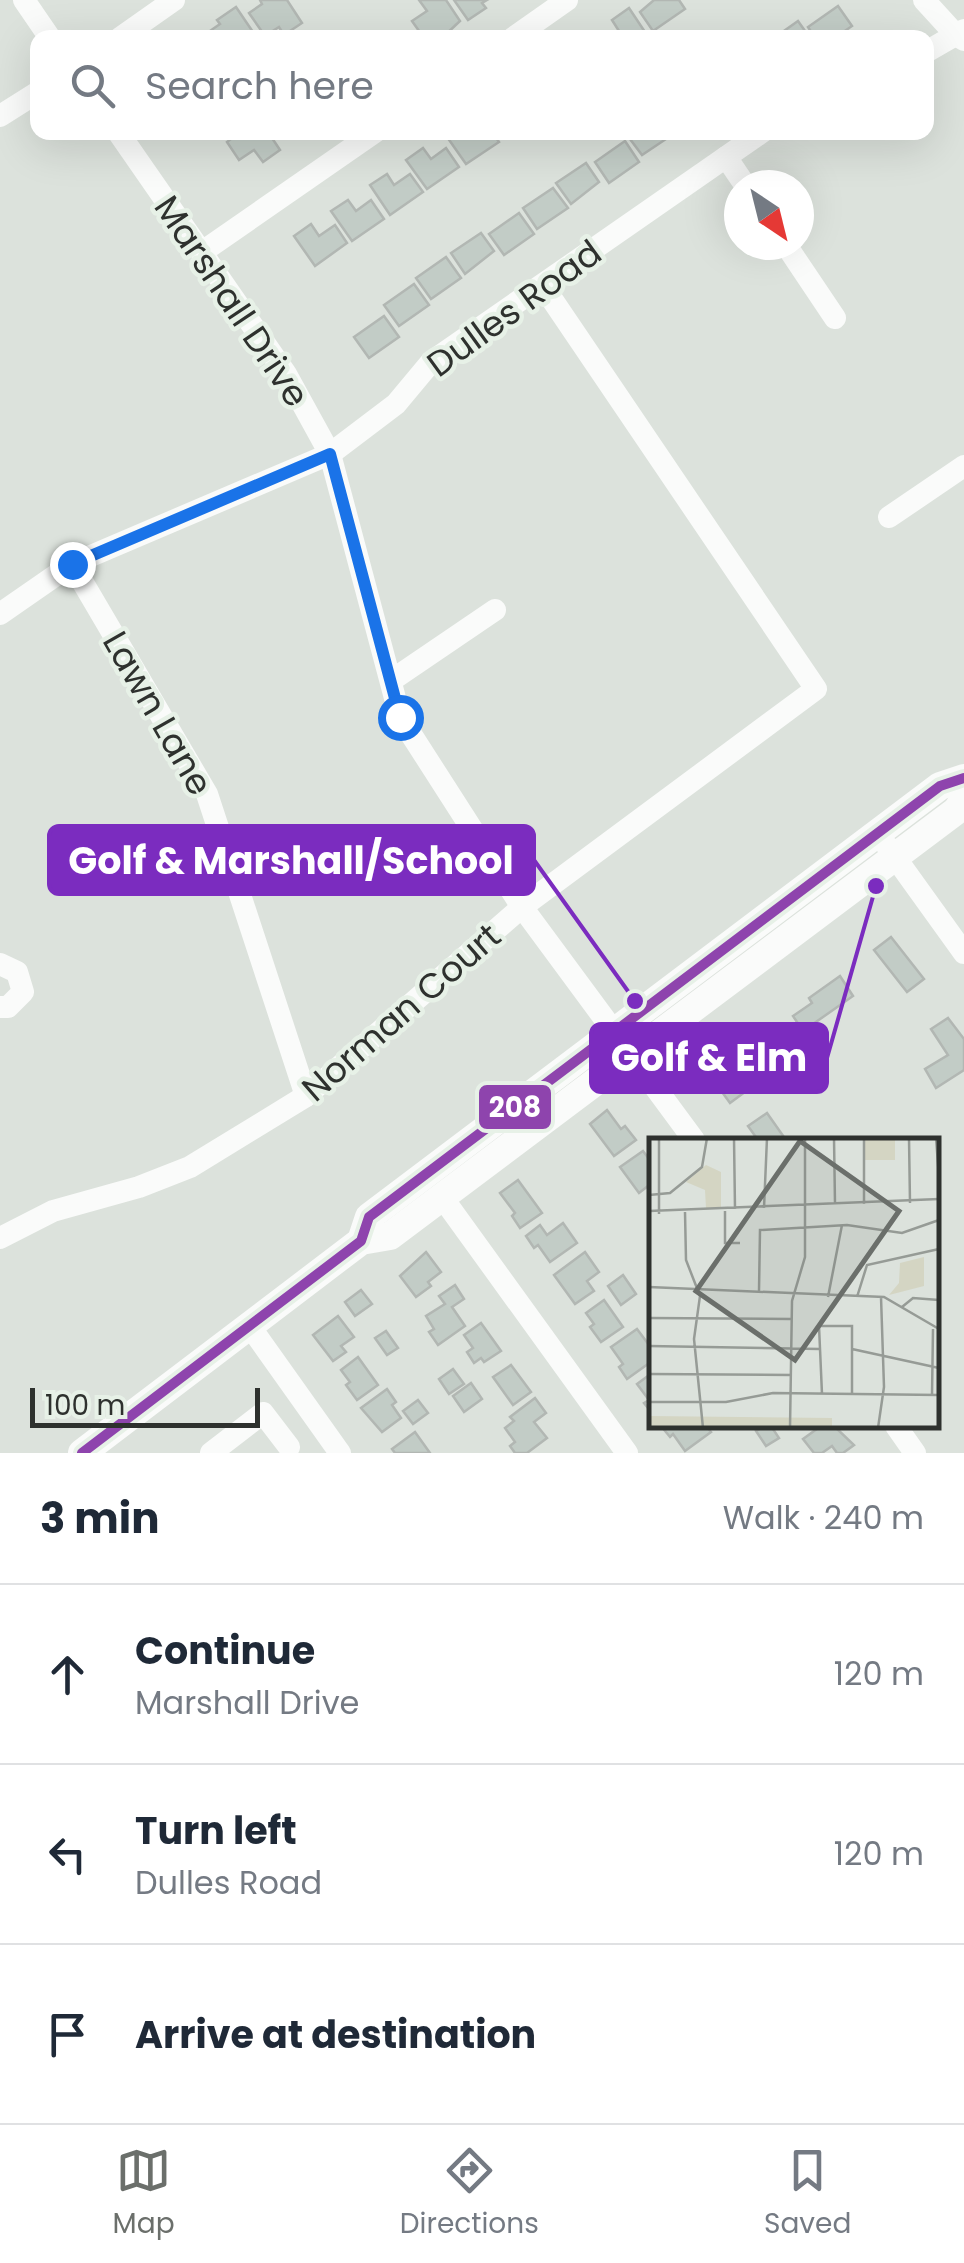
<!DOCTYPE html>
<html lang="en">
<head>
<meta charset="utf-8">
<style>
	body { margin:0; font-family:Poppins,sans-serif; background:#f6f6f7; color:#1f2937 }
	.compass { position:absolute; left:724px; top:170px; width:90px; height:90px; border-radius:50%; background:#fff; box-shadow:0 10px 40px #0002; rotate:145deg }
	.scale { position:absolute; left:30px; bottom:25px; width:230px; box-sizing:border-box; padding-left:10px; border:5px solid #2e312e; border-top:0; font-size:28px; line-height:35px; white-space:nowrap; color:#2e312e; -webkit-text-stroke:8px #e7f1e7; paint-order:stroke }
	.stop { position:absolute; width:30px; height:30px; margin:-22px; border:8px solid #1a73e8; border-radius:50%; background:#fff }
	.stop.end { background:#1a73e8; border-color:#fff; box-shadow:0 2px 10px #0008 }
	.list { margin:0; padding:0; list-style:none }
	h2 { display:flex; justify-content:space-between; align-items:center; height:130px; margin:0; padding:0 40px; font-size:42px }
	h2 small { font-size:32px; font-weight:400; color:#747a83 }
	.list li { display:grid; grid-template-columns:65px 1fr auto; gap:30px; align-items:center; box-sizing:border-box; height:180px; padding:0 40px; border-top:2px solid #e0e1e3 }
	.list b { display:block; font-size:38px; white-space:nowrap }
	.list p { margin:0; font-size:32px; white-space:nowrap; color:#747a83 }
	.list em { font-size:32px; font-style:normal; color:#747a83 }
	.icon { flex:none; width:55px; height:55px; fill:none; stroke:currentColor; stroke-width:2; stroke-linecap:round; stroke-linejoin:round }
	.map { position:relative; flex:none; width:964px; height:1453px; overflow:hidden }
	.search { position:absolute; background:#fff; box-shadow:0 10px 40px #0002; left:30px; right:30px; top:30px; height:110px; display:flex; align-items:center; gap:25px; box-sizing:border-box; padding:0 35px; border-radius:20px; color:#747a83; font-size:38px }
	.sheet { height:670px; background:#fff }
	nav { display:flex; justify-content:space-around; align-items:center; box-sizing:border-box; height:140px; border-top:2px solid #e0e1e3; background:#fff; font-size:28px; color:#747a83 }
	nav a { display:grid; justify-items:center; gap:5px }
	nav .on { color:#6b6f6b }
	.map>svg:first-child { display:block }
	.building { fill:#c2ccc6; stroke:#b2b7b3; stroke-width:2.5 }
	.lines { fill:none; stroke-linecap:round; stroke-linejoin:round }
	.minor { stroke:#fafbfa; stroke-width:22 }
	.major { stroke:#fafbfa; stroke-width:28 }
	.bus-1-casing { stroke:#e7f1e7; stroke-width:18 }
	.bus-1 { stroke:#8e44ad; stroke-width:10 }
	.route { stroke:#1a73e8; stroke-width:12 }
	.labels { text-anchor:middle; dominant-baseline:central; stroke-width:9; stroke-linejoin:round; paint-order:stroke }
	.street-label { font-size:35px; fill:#2e312e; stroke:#e7f1e7 }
	.inset-road { fill:none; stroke:#969b96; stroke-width:2.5 }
	.view { fill:#6b6f6b; fill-opacity:0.15; stroke:#6b6f6b; stroke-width:5 }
	.inset-edge { fill:none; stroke:#2e312e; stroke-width:5 }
	.leader { fill:none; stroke:#7b2cbf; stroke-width:4 }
	.callout-dot { fill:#7b2cbf; stroke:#e7f1e7; stroke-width:4 }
	.callout { fill:#7b2cbf; stroke:#7b2cbf; stroke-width:4 }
	.callout-label { font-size:38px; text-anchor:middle; font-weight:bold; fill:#fff }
	.line-badge { stroke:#e7f1e7; stroke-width:4 }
	.badge-label { font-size:28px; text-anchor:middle; font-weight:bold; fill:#fff }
</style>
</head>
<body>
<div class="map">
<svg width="964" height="1453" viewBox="0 0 964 1453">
	<rect width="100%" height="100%" fill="#dce2dc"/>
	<!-- building -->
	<g class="building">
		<polygon points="260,0 287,0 302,23 284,35 279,27 265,36 249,13 262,4"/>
		<polygon points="419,0 446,0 460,21 442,38 424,38 412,21 427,11"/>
		<polygon points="454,0 487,0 482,3 486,8 468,20"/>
		<polygon points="654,0 679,0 685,9 653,31 640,12"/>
		<polygon points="838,6 852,26 839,35 841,38 815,38 808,27"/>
		<polygon points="236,7 257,38 210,38 207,33 220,24 217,20"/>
		<polygon points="629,8 649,38 610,38 619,31 612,20"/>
		<polygon points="798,21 810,38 774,38"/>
		<polygon points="240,132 268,132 280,150 263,162 254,150 239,160 227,142"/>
		<polygon points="448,132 492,132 499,142 466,164 445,134"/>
		<polygon points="630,132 670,132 672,135 642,155 627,135"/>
		<polygon points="625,141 639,162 609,183 595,162"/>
		<polygon points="423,148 431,159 446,148 459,167 427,189 406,160"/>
		<polygon points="586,163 599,182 571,204 556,183"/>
		<polygon points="387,174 394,185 410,174 423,192 390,215 370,185"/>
		<polygon points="553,188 568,208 537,229 523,208"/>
		<polygon points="348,200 356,211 371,200 384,219 352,241 331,211"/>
		<polygon points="519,213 534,234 504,255 489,234"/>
		<polygon points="311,224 319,236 335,225 347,243 315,266 294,236"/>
		<polygon points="481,233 494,251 465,274 451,253"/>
		<polygon points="446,257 461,278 431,299 416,278"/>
		<polygon points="414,284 429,305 399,326 384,305"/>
		<polygon points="384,316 399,337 369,358 354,337"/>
		<polygon points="891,937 924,979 907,992 874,950"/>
		<polygon points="840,976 853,996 803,1031 793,1016 812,1003 809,998"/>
		<polygon points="948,1018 964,1039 964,1070 936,1088 925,1069 948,1055 931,1029"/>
		<polygon points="718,1040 727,1053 734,1048 745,1063 739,1067 753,1086 730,1103 696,1056"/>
		<polygon points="607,1110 621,1129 625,1126 636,1140 614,1156 590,1124"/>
		<polygon points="767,1113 786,1140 758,1140 748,1126"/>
		<polygon points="643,1151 652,1163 652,1190 648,1186 639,1193 620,1167"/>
		<polygon points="518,1180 542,1213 520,1228 512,1216 515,1213 500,1193"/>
		<polygon points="563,1223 577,1243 550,1262 538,1245 534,1248 526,1236 540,1225 547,1235"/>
		<polygon points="426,1252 441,1272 428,1282 431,1286 416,1297 400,1276"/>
		<polygon points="585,1252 599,1272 587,1281 594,1291 575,1304 554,1275"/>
		<polygon points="623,1275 636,1294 621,1305 608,1286"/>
		<polygon points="455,1285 464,1299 452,1307 465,1326 438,1345 429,1332 434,1329 426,1316 445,1304 439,1296"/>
		<polygon points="361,1290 372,1304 355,1316 345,1302"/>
		<polygon points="604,1300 623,1327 601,1342 590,1327 594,1324 586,1313"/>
		<polygon points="338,1316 354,1337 341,1346 346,1352 333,1361 313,1335"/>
		<polygon points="481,1323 501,1351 484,1362 481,1358 474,1363 467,1352 473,1348 464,1335"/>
		<polygon points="637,1329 652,1349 652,1361 627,1379 619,1367 623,1364 611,1347"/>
		<polygon points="386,1331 398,1348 387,1355 375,1338"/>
		<polygon points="358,1357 378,1385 357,1400 346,1385 350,1382 341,1370"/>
		<polygon points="511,1365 531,1392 513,1405 493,1377"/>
		<polygon points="453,1369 464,1384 449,1394 439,1379"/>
		<polygon points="652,1373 652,1413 644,1403 649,1400 637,1384"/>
		<polygon points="471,1383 482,1399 464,1412 453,1396"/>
		<polygon points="387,1389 396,1402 392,1405 401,1418 382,1432 361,1408"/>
		<polygon points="535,1398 546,1413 534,1422 547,1438 527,1453 515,1453 510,1446 515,1442 505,1428 514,1421 510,1417"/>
		<polygon points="418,1400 428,1413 413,1424 403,1411"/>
		<polygon points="661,1426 706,1426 711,1432 685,1451 673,1434 670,1437"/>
		<polygon points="765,1426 771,1426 779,1438 766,1446 756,1431"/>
		<polygon points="821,1426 834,1426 854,1445 843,1453 837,1453 832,1446 822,1453 814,1453 803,1439"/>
		<polygon points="415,1432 430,1453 395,1453 392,1449"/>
	</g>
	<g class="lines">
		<!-- minor -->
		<g class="minor">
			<polyline points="24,0 50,38"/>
			<polyline points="924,0 956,35 964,40"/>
			<polyline points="120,38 174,0"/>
			<polyline points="513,38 567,0"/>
			<polyline points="926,52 964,30"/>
			<polyline points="0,116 38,92"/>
			<polyline points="118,132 286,374 330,454 400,717 522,907 694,1140"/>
			<polyline points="726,157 745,185"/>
			<polyline points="786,245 835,318"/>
			<polyline points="202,252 375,132"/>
			<polyline points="889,517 964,466"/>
			<polyline points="72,564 207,794 306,1096"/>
			<polyline points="0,614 72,564 330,454 396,404 431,362 762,132"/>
			<polyline points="392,680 495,610"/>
			<polyline points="887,846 964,953"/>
			<polyline points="0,964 17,972 23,992 8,1007 0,1007"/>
			<polyline points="442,1197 627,1453"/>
			<polyline points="0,1238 53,1211 139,1187 190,1167 306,1096 522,907 816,689 543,286"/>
			<polyline points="249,1325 340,1453"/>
			<polyline points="896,1426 915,1453"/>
			<polyline points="211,1453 263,1413 289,1447"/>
		</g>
		<!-- major -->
		<g class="major">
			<polyline points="361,1241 369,1217 940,786 964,778"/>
			<polyline points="82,1453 361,1241 390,1236 956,811 964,800"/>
		</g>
		<!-- bus-1 casing -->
		<g class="bus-1-casing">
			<polyline id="bus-1" points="82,1453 361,1241 369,1217 940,786 964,778"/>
		</g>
		<!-- bus-1 -->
		<use href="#bus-1" class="bus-1"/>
	</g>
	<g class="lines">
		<!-- route -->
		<polyline class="route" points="72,564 330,454 400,717"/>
	</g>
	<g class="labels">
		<!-- street labels -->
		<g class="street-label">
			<text transform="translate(232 301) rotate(56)">Marshall Drive</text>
			<text transform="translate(514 308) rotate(-36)">Dulles Road</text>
			<text transform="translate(158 713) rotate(60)">Lawn Lane</text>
			<text transform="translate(401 1012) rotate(-41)">Norman Court</text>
		</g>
	</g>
	<!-- overview -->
	<g transform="translate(649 1138)">
		<rect width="290" height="290" fill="#dce2dc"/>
		<path d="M216,0H246V22H216ZM57,27L72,34V70H57L56,52L37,44ZM275,119V148L240,157L250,145L251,125ZM0,278L183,280V290H0Z" fill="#d4d5c3"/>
		<path class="inset-road" d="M85,0L86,71M185,0L186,66M215,0V66M260,0L261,65M287,0L290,39M0,57L21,55L53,29L58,0M115,70L118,0M0,73L290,61M76,73V105H91M36,74L37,122L51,158L45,201L54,290M10,76V0M0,149L235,159L290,191M110,153L111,92L198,87L253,95L290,82M179,159L193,87M208,159L218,127L290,111M253,169L264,160L290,162M0,180L143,181M0,208L171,211M203,211L290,230M0,236L143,237M173,256L170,188H203V255M283,257L284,191M0,264H77L124,255L290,257M141,290L143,163L156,119V0M229,290L235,249L232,159"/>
		<path class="view" d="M151,3L250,73L146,222L47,153Z"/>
		<rect width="290" height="290" class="inset-edge"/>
	</g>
	<!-- callouts -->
	<path class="leader" d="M635 1001L534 860M876 886L827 1058"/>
	<g class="callout-dot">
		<circle cx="635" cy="1001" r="10"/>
		<circle cx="876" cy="886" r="10"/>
	</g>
	<g class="callout">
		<rect x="49" y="826" width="485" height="68" rx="10"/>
		<rect x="591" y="1024" width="236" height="68" rx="10"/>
	</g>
	<g class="callout-label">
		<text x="291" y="874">Golf &amp; Marshall/School</text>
		<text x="709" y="1071">Golf &amp; Elm</text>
	</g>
	<rect class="line-badge" x="477" y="1083" width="76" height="48" rx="10" fill="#8e44ad"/>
	<g class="badge-label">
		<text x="515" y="1117">208</text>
	</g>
</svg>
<svg class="compass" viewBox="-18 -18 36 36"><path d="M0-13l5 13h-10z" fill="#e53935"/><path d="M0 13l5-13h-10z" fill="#747a83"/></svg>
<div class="scale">100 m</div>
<div class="stop" style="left:400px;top:717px"></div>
<div class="stop end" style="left:72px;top:564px"></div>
<div class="search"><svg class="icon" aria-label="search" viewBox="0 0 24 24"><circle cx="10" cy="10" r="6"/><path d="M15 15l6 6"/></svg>Search here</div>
</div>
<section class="sheet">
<h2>3 min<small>Walk · 240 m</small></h2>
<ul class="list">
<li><svg class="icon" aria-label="ahead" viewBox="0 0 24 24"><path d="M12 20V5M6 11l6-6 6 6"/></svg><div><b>Continue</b><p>Marshall Drive</p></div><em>120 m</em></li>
<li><svg class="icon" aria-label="left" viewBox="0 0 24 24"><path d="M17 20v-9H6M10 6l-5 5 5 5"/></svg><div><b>Turn left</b><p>Dulles Road</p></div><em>120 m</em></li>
<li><svg class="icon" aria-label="arrive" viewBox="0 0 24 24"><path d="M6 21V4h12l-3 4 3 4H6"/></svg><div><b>Arrive at destination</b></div></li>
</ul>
</section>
<nav>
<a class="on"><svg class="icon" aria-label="map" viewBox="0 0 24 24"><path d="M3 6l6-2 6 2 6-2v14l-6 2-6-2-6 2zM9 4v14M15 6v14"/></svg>Map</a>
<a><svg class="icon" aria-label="directions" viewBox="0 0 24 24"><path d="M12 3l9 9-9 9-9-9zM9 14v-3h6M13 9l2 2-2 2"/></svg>Directions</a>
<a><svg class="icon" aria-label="saved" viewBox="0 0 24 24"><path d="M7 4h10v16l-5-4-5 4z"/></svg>Saved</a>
</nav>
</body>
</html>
